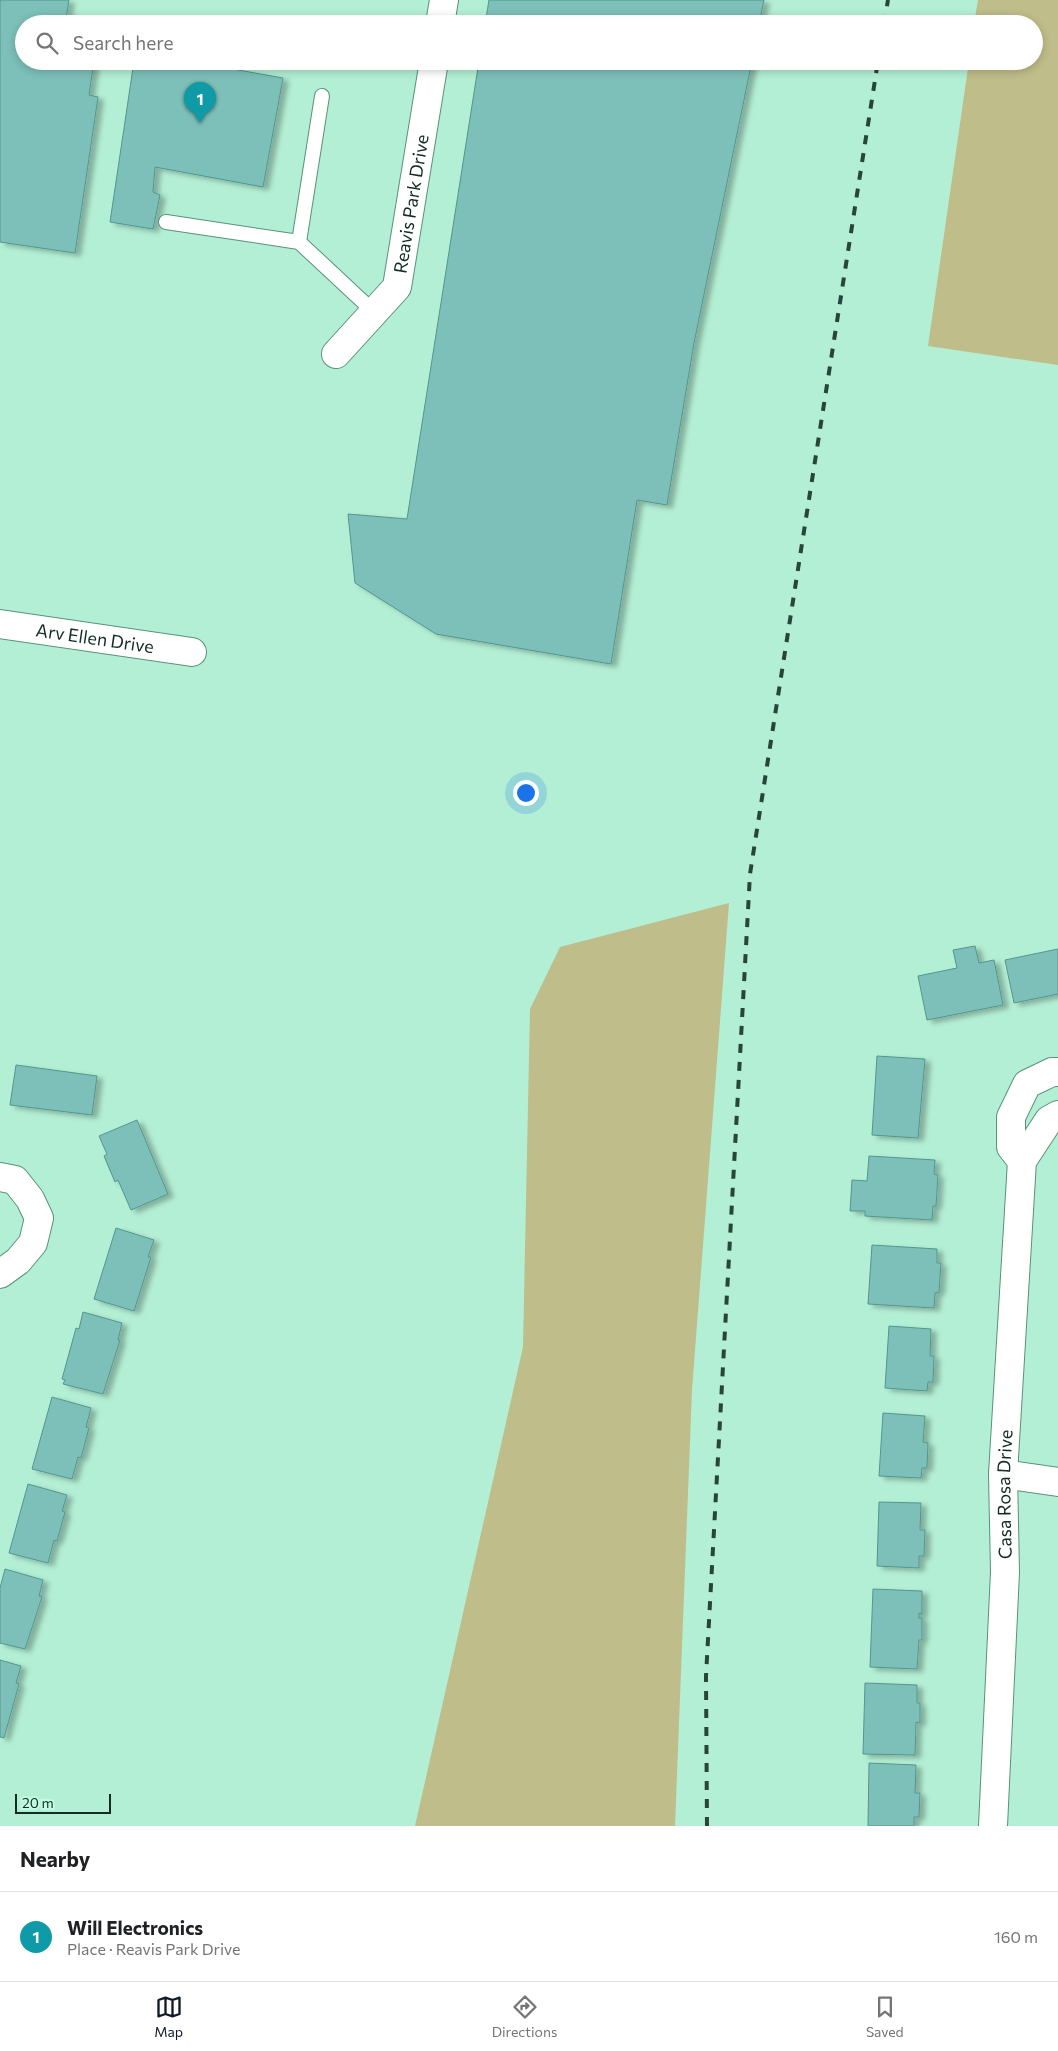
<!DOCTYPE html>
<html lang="en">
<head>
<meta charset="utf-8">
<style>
	body { margin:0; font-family:Commissioner,sans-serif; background:#f2f2f2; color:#202124 }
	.scale { position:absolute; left:15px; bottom:12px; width:96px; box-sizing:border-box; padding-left:5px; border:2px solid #142c23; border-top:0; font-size:14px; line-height:18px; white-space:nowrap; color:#142c23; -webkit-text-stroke:4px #bffce2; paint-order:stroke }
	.you { position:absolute; left:525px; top:792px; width:18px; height:18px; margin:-12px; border:4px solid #fff; border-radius:50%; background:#1a73e8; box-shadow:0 0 0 8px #1a73e833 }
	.badge { display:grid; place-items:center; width:32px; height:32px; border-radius:50%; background:#111827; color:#fff; font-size:16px; font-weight:700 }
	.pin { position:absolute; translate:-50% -41px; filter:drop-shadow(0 1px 2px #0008) }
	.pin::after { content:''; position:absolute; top:26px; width:18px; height:15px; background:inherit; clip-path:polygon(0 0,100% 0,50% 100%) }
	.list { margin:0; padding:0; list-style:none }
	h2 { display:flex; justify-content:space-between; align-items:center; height:65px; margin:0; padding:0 20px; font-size:21px }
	h2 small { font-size:16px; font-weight:400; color:#757577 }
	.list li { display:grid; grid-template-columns:32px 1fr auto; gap:15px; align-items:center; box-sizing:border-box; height:90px; padding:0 20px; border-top:1px solid #e0e0e0 }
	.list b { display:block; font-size:19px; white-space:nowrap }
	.list p { margin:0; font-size:16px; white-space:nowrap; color:#757577 }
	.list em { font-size:16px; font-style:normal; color:#757577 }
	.icon { flex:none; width:28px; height:28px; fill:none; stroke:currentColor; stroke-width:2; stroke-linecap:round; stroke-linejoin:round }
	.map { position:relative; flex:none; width:1058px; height:1826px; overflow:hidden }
	.search { position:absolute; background:#fff; box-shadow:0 2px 8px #0003; left:15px; right:15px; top:15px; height:55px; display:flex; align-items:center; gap:12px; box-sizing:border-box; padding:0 18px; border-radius:28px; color:#757577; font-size:19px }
	.sheet { height:155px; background:#fff }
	nav { display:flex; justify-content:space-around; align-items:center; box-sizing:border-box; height:70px; border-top:1px solid #e0e0e0; background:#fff; font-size:14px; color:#757577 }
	nav a { display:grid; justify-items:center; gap:2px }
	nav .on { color:#111827 }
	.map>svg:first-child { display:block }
	.green { fill:#bfbd89 }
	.building { fill:#7cc0b9; stroke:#52968e; filter:url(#shadow) }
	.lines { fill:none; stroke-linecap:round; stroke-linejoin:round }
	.service-casing { stroke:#58927b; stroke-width:16 }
	.minor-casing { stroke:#58927b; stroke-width:30 }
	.service { stroke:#fff; stroke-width:14 }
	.minor { stroke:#fff; stroke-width:28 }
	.rail { stroke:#28453a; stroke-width:4; stroke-dasharray:9 9; stroke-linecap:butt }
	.labels { text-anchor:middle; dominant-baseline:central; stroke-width:4; stroke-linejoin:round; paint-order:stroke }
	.street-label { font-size:18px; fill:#142c23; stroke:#bffce2 }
</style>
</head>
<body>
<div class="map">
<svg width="1058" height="1826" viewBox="0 0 1058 1826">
	<defs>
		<filter id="shadow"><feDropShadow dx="5.5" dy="3" stdDeviation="2.5" flood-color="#0004"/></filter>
	</defs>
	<rect width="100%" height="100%" fill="#b3efd5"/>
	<!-- green -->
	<g class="green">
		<polygon points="978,0 1058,0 1058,365 928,346 969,61 1034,61 1034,24 974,24"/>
		<polygon points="729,903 692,1390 675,1826 415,1826 523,1347 530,1009 560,947"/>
	</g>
	<!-- building -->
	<g class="building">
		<polygon points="0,0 69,0 65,24 24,24 24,61 94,61 89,95 98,97 75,253 0,242"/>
		<polygon points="489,0 764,0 759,24 485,24"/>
		<polygon points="134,61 188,61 283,78 263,187 155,167 153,192 160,195 153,229 110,222"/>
		<polygon points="479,61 752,61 694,343 667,505 637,500 611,664 436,634 355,583 348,514 407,519"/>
		<polygon points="975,946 979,963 994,960 1003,1005 927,1020 918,976 957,968 953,950"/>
		<polygon points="1058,949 1058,994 1014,1003 1005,960"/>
		<polygon points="877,1056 925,1059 918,1138 872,1135"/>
		<polygon points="16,1065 97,1076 92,1115 10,1105"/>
		<polygon points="137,1120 168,1194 131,1210 118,1180 115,1182 104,1156 107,1154 99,1136"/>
		<polygon points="869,1156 935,1160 934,1174 938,1175 936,1206 933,1206 932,1220 865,1216 865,1211 850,1211 852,1180 867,1181"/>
		<polygon points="116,1228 154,1240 148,1257 151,1257 134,1311 94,1299"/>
		<polygon points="872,1245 937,1249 937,1263 941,1263 939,1292 935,1293 934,1308 868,1304"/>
		<polygon points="83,1312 122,1323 118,1340 120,1340 103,1394 63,1384 65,1380 62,1379 76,1328 79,1329"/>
		<polygon points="889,1326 931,1329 930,1356 934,1356 933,1382 928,1382 927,1391 885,1388"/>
		<polygon points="52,1397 91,1408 86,1427 89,1428 81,1458 78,1457 72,1479 32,1469"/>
		<polygon points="883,1413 925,1416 923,1442 928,1443 927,1468 922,1468 921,1478 879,1476"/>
		<polygon points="28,1484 67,1495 62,1511 65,1512 57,1541 54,1540 48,1563 9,1553"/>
		<polygon points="879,1502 921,1503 920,1530 925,1530 924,1556 919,1556 919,1568 877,1566"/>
		<polygon points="5,1569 43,1580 39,1596 42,1597 25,1649 0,1643 0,1588"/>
		<polygon points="873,1589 922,1591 922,1614 919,1613 919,1618 922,1618 922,1640 919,1640 917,1669 870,1667"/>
		<polygon points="0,1660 21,1666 16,1683 19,1684 4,1738 0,1737"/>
		<polygon points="865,1683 917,1685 917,1703 920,1703 920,1723 916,1722 915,1755 863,1754"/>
		<polygon points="869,1763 916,1765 915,1793 920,1793 919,1817 914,1817 914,1826 868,1826"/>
	</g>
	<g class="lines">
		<!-- service casing -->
		<g class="service-casing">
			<g id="service">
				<polyline points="166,222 299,242 374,312"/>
				<polyline points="299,242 322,96"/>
			</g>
		</g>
		<!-- minor casing -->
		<g class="minor-casing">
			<g id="minor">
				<polyline points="440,24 444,0"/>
				<path id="s1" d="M336,354L397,287L434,61"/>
				<path id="s2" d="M0,624L192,652"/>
				<polyline points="1022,1161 1011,1147 1011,1117 1027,1084 1052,1072 1058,1072"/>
				<polyline points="0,1177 15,1180 30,1199 39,1218 33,1243 18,1261 0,1274"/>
				<polyline points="1003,1474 1058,1482"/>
				<path id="s3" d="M993,1826L1005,1572L1003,1474L1022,1161L1049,1120L1058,1115"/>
			</g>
		</g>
		<!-- service -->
		<use href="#service" class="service"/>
		<!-- minor -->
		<use href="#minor" class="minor"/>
		<!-- rail -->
		<g class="rail">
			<polyline points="884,24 888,0"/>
			<polyline points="707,1826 706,1676 750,874 878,61"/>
		</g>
	</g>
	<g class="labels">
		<!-- street labels -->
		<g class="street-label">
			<text stroke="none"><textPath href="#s1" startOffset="175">Reavis Park Drive</textPath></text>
			<text stroke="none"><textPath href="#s2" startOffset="96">Arv Ellen Drive</textPath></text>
			<text stroke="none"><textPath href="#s3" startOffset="332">Casa Rosa Drive</textPath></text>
		</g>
	</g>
</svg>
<div class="scale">20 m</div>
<div class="you"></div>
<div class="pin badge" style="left:200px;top:123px;background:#0f9aa8">1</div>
<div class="search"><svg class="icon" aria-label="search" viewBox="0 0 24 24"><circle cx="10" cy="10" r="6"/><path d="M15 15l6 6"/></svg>Search here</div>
</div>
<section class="sheet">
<h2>Nearby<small></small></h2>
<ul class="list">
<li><span class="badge" style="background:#0f9aa8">1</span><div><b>Will Electronics</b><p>Place · Reavis Park Drive</p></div><em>160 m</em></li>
</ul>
</section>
<nav>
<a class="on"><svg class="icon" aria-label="map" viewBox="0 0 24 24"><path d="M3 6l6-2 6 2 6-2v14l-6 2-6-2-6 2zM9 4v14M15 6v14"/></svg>Map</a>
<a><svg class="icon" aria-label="directions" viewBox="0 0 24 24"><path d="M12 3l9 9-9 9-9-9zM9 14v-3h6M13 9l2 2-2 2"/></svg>Directions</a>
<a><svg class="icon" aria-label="saved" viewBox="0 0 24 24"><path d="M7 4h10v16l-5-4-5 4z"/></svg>Saved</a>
</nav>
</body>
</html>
